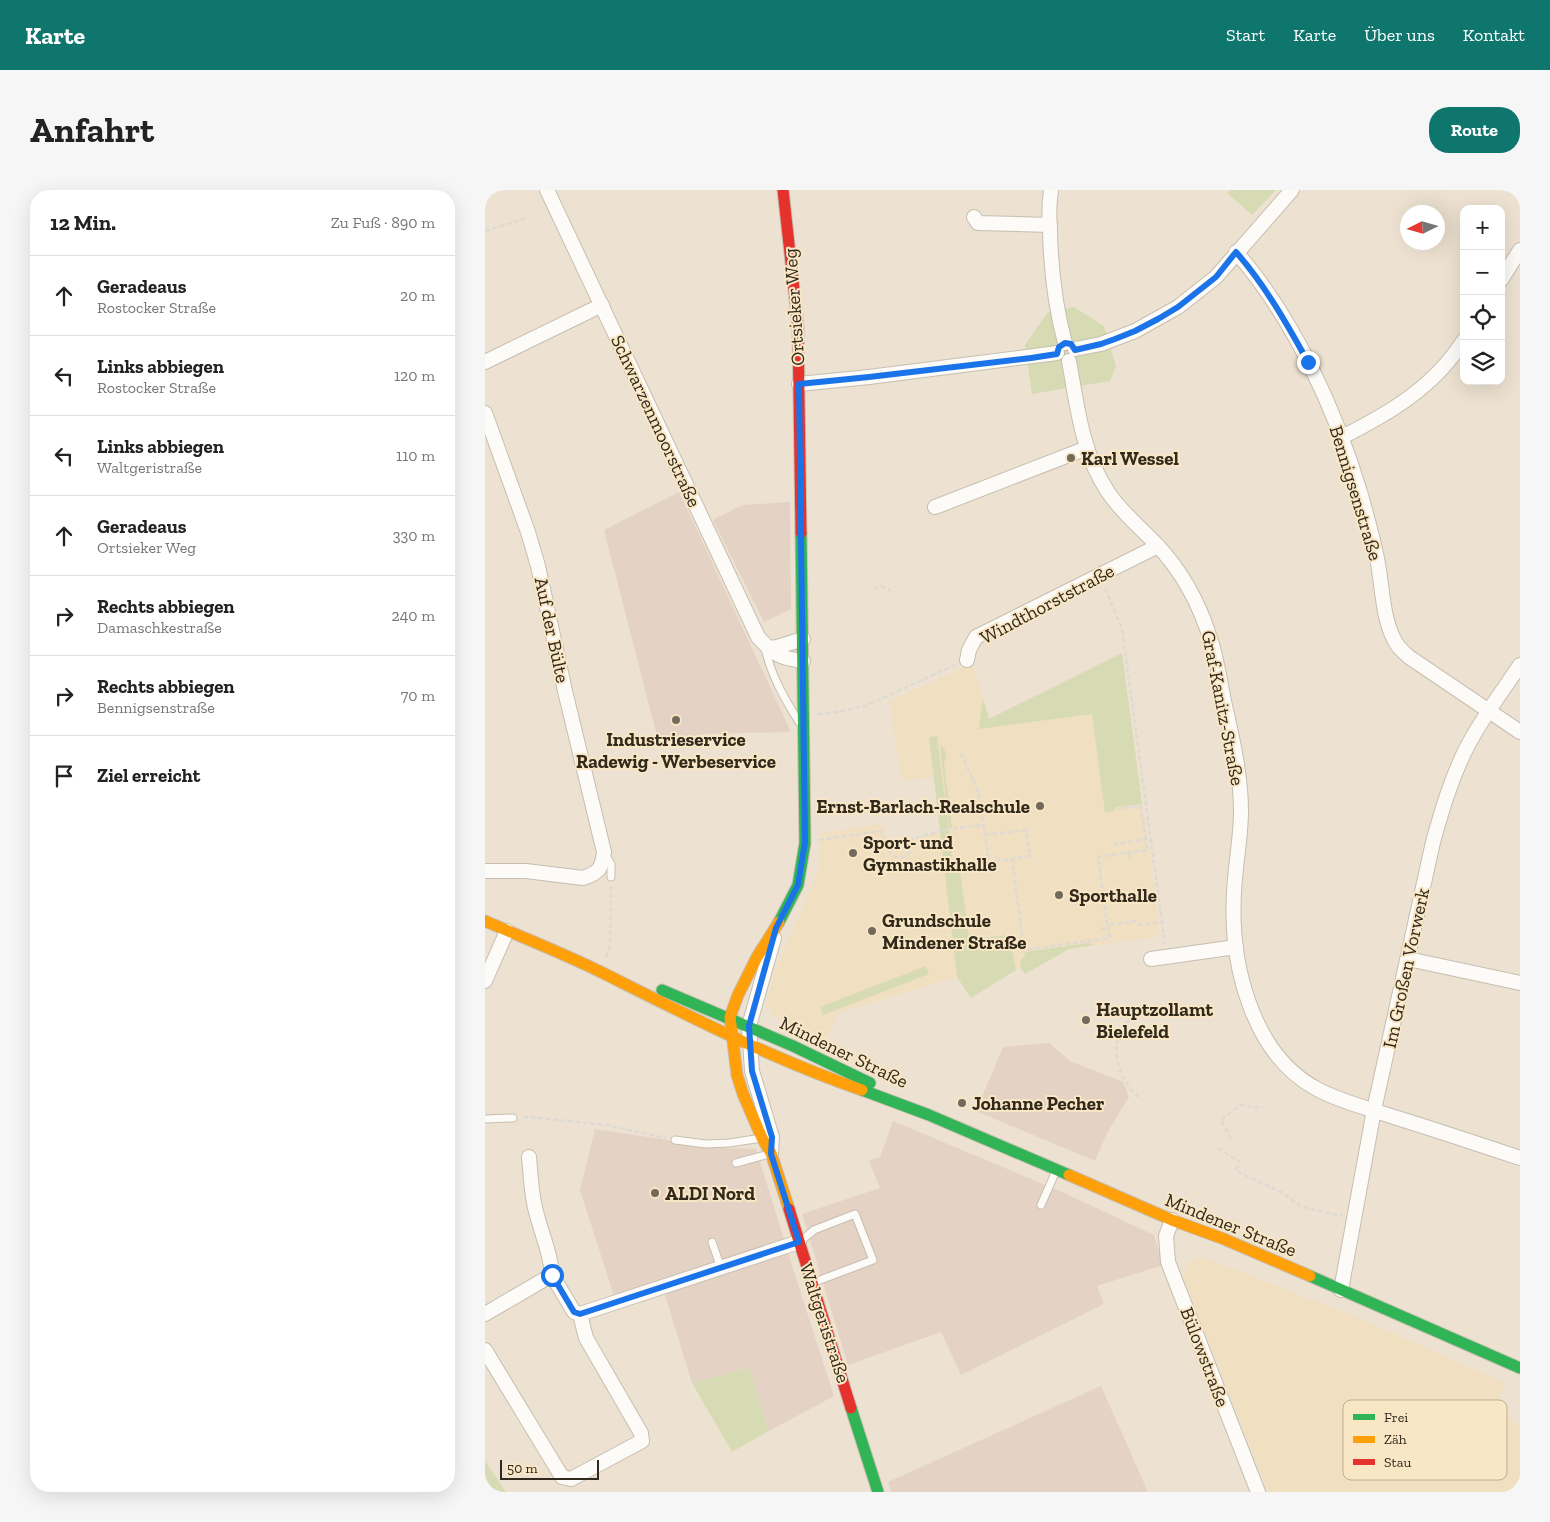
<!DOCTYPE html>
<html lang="de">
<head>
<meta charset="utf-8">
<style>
	body { margin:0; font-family:"Zilla Slab",serif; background:#f6f6f6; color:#222 }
	.controls { position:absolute; right:15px; top:15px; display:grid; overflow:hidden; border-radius:10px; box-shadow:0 5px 20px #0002 }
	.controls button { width:45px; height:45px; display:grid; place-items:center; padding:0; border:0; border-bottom:1px solid #e0e0e0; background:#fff; color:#222; font:25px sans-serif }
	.compass { position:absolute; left:915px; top:15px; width:45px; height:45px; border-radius:50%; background:#fff; box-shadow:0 5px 20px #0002; rotate:265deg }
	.scale { position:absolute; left:15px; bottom:12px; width:99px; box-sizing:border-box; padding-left:5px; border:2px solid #30291c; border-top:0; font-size:14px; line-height:18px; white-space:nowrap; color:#30291c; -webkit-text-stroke:4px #f9e6c5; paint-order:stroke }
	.stop { position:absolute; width:15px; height:15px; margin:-11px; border:4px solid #1a73e8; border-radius:50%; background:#fff }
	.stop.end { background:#1a73e8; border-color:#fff; box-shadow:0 1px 5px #0008 }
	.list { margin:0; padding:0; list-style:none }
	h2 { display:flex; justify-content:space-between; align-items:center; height:65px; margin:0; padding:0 20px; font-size:21px }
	h2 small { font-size:16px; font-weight:400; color:#767676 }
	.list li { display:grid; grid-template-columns:32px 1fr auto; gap:15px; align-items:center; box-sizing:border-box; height:80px; padding:0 20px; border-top:1px solid #e0e0e0 }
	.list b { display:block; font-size:19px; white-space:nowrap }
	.list p { margin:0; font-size:16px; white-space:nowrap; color:#767676 }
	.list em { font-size:16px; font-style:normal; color:#767676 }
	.icon { flex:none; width:28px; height:28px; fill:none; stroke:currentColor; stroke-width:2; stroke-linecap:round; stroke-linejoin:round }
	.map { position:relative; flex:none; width:1035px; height:1302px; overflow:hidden; border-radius:20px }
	header { display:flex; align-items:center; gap:30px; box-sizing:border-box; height:70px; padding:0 25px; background:#0f766e; color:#fff }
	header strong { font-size:24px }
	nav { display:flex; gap:28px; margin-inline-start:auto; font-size:18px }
	.intro { display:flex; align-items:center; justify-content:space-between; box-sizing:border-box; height:120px; padding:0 30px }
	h1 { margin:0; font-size:35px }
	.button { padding:12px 22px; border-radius:20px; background:#0f766e; color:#fff; font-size:18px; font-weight:700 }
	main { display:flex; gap:30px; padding:0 30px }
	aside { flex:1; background:#fff; border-radius:20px; box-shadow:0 5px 20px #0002 }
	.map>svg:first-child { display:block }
	.commercial { fill:#e4d2c4 }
	.built { fill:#f0dfc1 }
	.green { fill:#d7dbb4 }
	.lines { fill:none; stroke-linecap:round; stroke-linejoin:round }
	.lane-casing { stroke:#c6beb0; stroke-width:9 }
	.street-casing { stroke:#c6beb0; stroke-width:16 }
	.fast-casing { stroke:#c6beb0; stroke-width:13 }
	.slow-casing { stroke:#c6beb0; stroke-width:13 }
	.jam-casing { stroke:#c6beb0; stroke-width:13 }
	.path { stroke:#dddad4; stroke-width:2.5; stroke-dasharray:5 2.5; stroke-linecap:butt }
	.lane { stroke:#fcfbf8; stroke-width:7 }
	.street { stroke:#fcfbf8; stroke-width:14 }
	.fast { stroke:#30b455; stroke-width:11 }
	.slow { stroke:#ff9f0a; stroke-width:11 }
	.jam { stroke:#e5322d; stroke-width:11 }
	.route { stroke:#1a73e8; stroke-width:6 }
	.poi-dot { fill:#726a5b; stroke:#f9e6c5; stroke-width:2 }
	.labels { text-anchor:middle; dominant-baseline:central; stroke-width:4; stroke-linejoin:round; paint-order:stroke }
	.street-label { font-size:19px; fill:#30291c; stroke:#f9e6c5 }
	.poi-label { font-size:19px; font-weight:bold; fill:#30291c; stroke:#f9e6c5; text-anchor:start }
	.key { fill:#f9e6c5; stroke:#bdad92; stroke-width:1 }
	.key-label { font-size:14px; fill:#30291c }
</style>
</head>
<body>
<header>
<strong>Karte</strong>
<nav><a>Start</a><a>Karte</a><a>Über uns</a><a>Kontakt</a></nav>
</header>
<div class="intro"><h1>Anfahrt</h1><a class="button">Route</a></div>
<main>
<aside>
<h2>12 Min.<small>Zu Fuß · 890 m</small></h2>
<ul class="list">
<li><svg class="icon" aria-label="ahead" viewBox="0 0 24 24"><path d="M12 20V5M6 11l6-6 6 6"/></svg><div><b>Geradeaus</b><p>Rostocker Straße</p></div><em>20 m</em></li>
<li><svg class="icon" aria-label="left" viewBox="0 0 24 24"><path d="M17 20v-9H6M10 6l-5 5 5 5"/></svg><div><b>Links abbiegen</b><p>Rostocker Straße</p></div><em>120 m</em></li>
<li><svg class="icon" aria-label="left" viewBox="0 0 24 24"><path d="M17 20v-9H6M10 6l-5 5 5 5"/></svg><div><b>Links abbiegen</b><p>Waltgeristraße</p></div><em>110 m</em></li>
<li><svg class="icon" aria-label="ahead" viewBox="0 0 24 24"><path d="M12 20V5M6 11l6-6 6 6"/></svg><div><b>Geradeaus</b><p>Ortsieker Weg</p></div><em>330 m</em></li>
<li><svg class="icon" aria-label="right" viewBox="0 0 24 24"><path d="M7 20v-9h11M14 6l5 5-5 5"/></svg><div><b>Rechts abbiegen</b><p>Damaschkestraße</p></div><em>240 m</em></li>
<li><svg class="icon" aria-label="right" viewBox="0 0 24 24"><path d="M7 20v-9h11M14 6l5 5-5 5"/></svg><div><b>Rechts abbiegen</b><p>Bennigsenstraße</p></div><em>70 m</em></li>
<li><svg class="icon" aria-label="arrive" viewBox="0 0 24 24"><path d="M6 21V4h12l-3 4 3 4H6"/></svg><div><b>Ziel erreicht</b></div></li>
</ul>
</aside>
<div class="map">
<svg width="1035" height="1302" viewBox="0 0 1035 1302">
	<rect width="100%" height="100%" fill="#ede2d1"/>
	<!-- commercial -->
	<g class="commercial">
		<polygon points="194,302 220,357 306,542 219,544 175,558 119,340"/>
		<polygon points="305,312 306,419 279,432 228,330 257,315"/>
		<polygon points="564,853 585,871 638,892 644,907 622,943 610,971 491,921 518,857"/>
		<polygon points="408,931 577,1002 669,1045 678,1075 612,1096 619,1114 476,1185 456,1142 363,1175 317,1024 395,998 384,971 395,967"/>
		<polygon points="110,939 236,958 271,959 299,1049 129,1106 95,1000"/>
		<polygon points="303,1063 349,1206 284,1241 264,1178 207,1193 179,1102"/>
		<polygon points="616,1196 663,1302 406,1302 403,1292"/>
	</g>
	<!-- built -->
	<g class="built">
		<polygon points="637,463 676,746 584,759 540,784 535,778 485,808 472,787 353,823 340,851 289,826 283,818 283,806 290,781 333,683 335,643 397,634 406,655 455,642 449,587 416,590 405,511 488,473 504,529"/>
		<polygon points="718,1067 874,1128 1020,1193 1010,1216 1035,1235 1035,1302 783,1302 698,1087 701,1076 706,1069"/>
	</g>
	<!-- green -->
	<g class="green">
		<polygon points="745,0 791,0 767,25 742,3"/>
		<polygon points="589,117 619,136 631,176 625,191 547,204 540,155 563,122"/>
		<polygon points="637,463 657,614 630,617 630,621 620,623 607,524 494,539 498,508 504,529"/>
		<polygon points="452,546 468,673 474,672 484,749 525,745 531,780 486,808 472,787 444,547"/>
		<polygon points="455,554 458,557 462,565 459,573 467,637 464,638"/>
		<polygon points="603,753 610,755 584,759 540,784 536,778 535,770 539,767 540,762"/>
		<polygon points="441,776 444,784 338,825 335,817"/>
		<polygon points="264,1178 284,1241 247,1262 207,1193"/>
		<polygon points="0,1271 21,1302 0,1302"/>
	</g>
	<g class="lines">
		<!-- lane casing -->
		<g class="lane-casing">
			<g id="lane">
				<path d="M280,458C286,485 299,508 314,532"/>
				<polyline points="120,664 126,674 126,687"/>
				<polyline points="0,929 28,928"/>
				<polyline points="190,950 221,954 244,953 277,948"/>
				<polyline points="251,973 284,964"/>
				<polyline points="556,1015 571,981"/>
				<polyline points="316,1051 329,1040 370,1024 388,1070 327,1093"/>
				<polyline points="227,1052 236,1078"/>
			</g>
		</g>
		<!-- street casing -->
		<g class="street-casing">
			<g id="street">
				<path d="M62,0L273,447C289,465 295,468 318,471"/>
				<path d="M566,0C564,14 564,29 565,42C566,80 570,116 580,153"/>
				<polyline points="489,27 493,33 565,35"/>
				<path d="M751,62C809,128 851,221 876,305C881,324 887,344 891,364C898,392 896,432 913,456C916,460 920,463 924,467L1035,542"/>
				<polyline points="1016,90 1035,60"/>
				<polyline points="590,159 616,154 650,141 693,117 731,87 807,0"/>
				<path d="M584,171C592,215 597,264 623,302C636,322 655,337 671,354C698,382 715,415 726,451C732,470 735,491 739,511C747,547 756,584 756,621C756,648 750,676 749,703C745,772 766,864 832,899C856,912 883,918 909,927C951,940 993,954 1035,968"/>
				<polyline points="0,172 117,115"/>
				<polyline points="314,194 384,187 572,163"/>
				<path d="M0,223L43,342L53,376L80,501L119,662C117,678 114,683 98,688L41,681H0"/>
				<path d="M857,247C905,223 949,197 979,150"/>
				<polyline points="450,317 602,258"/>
				<polyline points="285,458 292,457 318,449"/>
				<polyline points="482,470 484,460 491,447 673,356"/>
				<polyline points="666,769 751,757"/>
				<polyline points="923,769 1035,793"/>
				<polyline points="0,791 22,741"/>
				<polyline points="286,963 287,947 267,881 264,836 289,748"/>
				<path d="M44,967C46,986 46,1006 52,1025C57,1046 66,1063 67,1085"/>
				<polyline points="687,1030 681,1046 683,1072 773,1302"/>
				<path d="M856,1100L889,920L948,652C957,620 966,589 981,559C996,529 1017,502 1035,475"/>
				<polyline points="0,1124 67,1085 89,1122 95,1124 314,1052"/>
				<polyline points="0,1160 77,1287 86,1289 157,1251 156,1243 101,1148 95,1124"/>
			</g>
		</g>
		<!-- fast casing -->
		<g class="fast-casing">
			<g id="fast">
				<polyline points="294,732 313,695 320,653 316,343"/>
				<polyline points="177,800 308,856 385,893"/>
				<polyline points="377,900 444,925 584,985"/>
				<polyline points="825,1086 1035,1178"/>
				<polyline points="366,1218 393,1302"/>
			</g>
		</g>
		<!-- slow casing -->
		<g class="slow-casing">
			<g id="slow">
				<path d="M0,731C39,748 80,764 118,783C202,825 287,869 377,900"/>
				<polyline points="294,732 272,767 253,805 245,827 252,885 258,904 277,948 286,963 304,1019"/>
				<polyline points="584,985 687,1030 739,1049 825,1086"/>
			</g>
		</g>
		<!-- jam casing -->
		<g class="jam-casing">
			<g id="jam">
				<polyline points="298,0 313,136 316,343"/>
				<polyline points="304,1019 366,1218"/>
			</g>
		</g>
		<!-- path -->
		<g class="path">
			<polyline points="0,41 42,28"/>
			<polyline points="620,398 637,439 680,754"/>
			<polyline points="389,399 396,396 405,400"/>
			<polyline points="333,524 347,523 380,516 470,475"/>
			<polyline points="476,563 493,601 504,672 527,669 539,760 625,748 623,735 652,731"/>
			<polyline points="632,619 655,616 661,649"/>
			<polyline points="500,645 541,640 545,666 527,669"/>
			<path d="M334,650L395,641C400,653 409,680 425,662V651L426,649L465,639L498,635"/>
			<polyline points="644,663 645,671"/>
			<polyline points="622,735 613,667 662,660 661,649 631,654 630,649"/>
			<polyline points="653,735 677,732"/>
			<polyline points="616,739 623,738"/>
			<polyline points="121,767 125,756 126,696"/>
			<path d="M654,907C637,894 625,865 635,843C638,835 647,828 652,821L673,818L672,811"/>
			<polyline points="38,927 44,927 120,935 181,948"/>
			<polyline points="746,949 736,929 756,915 778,918"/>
			<polyline points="733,958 755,972 751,981 796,1002 817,1017 857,1026"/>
		</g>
		<!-- lane -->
		<use href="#lane" class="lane"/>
		<!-- street -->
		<use href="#street" class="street"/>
		<!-- fast -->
		<use href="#fast" class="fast"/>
		<!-- slow -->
		<use href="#slow" class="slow"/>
		<!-- jam -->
		<use href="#jam" class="jam"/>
	</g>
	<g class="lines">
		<!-- route -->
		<path class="route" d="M67,1085L89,1122L95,1124L314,1052L286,964L287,947L267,881L264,836L291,738L313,695L320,652L314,194L384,187L546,168L572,164L574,157L580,153L586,154L590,160L616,154L630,149L650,141L673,129L693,117L731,87L751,62C780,95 802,134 823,172"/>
	</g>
	<!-- markers -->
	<g class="poi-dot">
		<circle cx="586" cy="268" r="5"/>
		<circle cx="191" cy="530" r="5"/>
		<circle cx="555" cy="616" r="5"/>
		<circle cx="368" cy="663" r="5"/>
		<circle cx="574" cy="705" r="5"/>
		<circle cx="387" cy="741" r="5"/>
		<circle cx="601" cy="830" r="5"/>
		<circle cx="477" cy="913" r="5"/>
		<circle cx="170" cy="1003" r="5"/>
	</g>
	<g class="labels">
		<!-- street labels -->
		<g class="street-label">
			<text transform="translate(309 117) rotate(-94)">Ortsieker Weg</text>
			<text transform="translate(171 231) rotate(65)">Schwarzenmoorstraße</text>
			<text transform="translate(871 303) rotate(73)">Bennigsenstraße</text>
			<text transform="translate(562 414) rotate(-28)">Windthorststraße</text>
			<text transform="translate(67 440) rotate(78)">Auf der Bülte</text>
			<text transform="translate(738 518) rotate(79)">Graf-Kanitz-Straße</text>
			<text transform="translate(921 778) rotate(-78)">Im Großen Vorwerk</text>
			<text transform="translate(359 862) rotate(26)">Mindener Straße</text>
			<text transform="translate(746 1035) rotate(22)">Mindener Straße</text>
			<text transform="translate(340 1133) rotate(72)">Waltgeristraße</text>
			<text transform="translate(720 1167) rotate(69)">Bülowstraße</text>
		</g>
		<!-- poi labels -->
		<g class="poi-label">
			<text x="596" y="268">Karl Wessel</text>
			<text x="191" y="549" text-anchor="middle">Industrieservice<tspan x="191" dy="22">Radewig - Werbeservice</tspan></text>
			<text x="545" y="616" text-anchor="end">Ernst-Barlach-Realschule</text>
			<text x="378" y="652">Sport- und<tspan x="378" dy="22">Gymnastikhalle</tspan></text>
			<text x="584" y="705">Sporthalle</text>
			<text x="397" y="730">Grundschule<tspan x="397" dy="22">Mindener Straße</tspan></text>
			<text x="611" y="819">Hauptzollamt<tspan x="611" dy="22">Bielefeld</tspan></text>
			<text x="487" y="913">Johanne Pecher</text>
			<text x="180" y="1003">ALDI Nord</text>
		</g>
	</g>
	<!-- legend -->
	<rect x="858" y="1210" width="164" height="80" rx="8" class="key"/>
	<rect x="868" y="1224" width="22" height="6" fill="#30b455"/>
	<rect x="868" y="1246" width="22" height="7" fill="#ff9f0a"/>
	<rect x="868" y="1269" width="22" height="6" fill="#e5322d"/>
	<g class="key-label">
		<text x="899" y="1232">Frei</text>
		<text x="899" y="1254">Zäh</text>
		<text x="899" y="1277">Stau</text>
	</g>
</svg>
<div class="controls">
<button>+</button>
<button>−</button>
<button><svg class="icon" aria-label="locate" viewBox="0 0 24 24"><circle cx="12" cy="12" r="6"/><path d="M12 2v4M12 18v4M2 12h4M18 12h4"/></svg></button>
<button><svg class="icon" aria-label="layers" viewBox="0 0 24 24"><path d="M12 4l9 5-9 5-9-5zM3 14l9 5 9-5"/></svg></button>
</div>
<svg class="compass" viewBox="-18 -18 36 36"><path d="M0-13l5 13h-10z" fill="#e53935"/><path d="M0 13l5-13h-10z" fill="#767676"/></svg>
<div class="scale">50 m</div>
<div class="stop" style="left:67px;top:1085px"></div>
<div class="stop end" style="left:823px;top:172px"></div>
</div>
</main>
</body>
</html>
